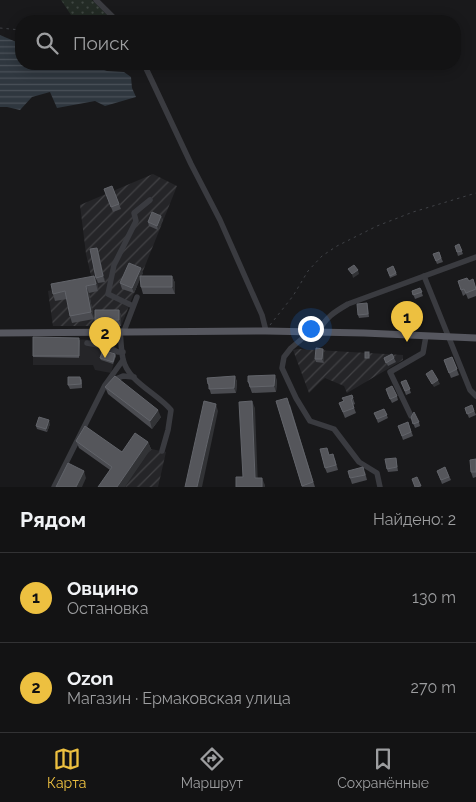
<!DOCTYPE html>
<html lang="ru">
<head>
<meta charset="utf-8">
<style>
	body { margin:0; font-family:Raleway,sans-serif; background:#1c1c1d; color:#f1f3f6 }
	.you { position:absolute; left:310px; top:328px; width:18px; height:18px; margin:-12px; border:4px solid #fff; border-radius:50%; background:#1a73e8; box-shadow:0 0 0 8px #1a73e833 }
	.badge { display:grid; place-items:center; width:32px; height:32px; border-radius:50%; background:#edc040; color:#111; font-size:16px; font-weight:700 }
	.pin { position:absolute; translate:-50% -41px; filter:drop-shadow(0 1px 2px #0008) }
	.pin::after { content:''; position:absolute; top:26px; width:18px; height:15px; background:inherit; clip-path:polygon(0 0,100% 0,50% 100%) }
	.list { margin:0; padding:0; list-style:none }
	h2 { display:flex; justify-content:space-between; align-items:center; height:65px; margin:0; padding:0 20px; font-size:21px }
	h2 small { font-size:16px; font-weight:400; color:#9d9ea0 }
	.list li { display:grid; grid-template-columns:32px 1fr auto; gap:15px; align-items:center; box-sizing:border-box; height:90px; padding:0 20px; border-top:1px solid #323234 }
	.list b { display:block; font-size:19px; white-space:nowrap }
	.list p { margin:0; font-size:16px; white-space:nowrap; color:#9d9ea0 }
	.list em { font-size:16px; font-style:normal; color:#9d9ea0 }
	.icon { flex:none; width:28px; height:28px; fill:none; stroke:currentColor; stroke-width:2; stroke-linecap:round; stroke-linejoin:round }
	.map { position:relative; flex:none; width:476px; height:487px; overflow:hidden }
	.search { position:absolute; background:#131314; box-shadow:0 2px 12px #0003; left:15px; right:15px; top:15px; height:55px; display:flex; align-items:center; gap:12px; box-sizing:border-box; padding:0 18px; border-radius:20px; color:#9d9ea0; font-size:19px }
	.sheet { height:245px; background:#131314 }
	nav { display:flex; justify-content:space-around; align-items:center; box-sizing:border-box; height:70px; border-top:1px solid #323234; background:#131314; font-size:14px; color:#9d9ea0 }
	nav a { display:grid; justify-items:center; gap:2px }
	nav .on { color:#edc040 }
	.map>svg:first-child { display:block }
	.built { fill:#252528 }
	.industrial { fill:url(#industrial-furrows) }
	.grass { fill:url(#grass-dots) }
	.water { fill:url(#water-rules) }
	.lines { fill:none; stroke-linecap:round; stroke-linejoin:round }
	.path { stroke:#404247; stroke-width:1; stroke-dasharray:2.5 4; stroke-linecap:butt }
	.minor { stroke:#3a3b40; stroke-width:5.5 }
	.major { stroke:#56575f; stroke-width:7 }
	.wall { fill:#4a4b50 }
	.shaded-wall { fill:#323336 }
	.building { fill:#55565b; stroke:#62646a }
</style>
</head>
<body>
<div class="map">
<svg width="476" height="487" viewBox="0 0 476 487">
	<defs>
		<pattern id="industrial-furrows" width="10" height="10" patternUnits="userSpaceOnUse" patternTransform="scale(1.25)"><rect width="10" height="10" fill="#252528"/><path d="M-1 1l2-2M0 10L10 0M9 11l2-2" fill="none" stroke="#424245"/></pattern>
		<pattern id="grass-dots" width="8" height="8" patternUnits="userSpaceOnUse" patternTransform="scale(1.25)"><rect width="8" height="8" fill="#232b25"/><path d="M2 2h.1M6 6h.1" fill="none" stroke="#404743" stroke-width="1.8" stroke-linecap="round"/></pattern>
		<pattern id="water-rules" width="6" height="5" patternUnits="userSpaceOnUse" patternTransform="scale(1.25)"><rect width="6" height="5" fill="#2f373f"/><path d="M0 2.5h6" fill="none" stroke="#4a5159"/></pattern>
	</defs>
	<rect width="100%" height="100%" fill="#19191b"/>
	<!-- built -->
	<polygon class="built" points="33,338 99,340 112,344 118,349 111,373 95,370 93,365 33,365"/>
	<!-- industrial -->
	<g class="industrial">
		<polygon points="153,174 177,186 121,326 53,326 48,291 92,280 86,254 80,205"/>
		<polygon points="298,349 403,355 403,360 347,393 344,386 325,378 320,382 309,393 293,350"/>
		<polygon points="151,449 166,452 158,487 125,487"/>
	</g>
	<!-- grass -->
	<polygon class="grass" points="61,0 92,0 113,21 75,21"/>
	<!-- water -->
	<polygon class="water" points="0,35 21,44 21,64 87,64 107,71 124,72 131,77 132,88 136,97 105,106 95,101 57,108 50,92 32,97 20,110 7,107 0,107"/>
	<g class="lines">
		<!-- path -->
		<g class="path">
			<polyline points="0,28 21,30"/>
			<polyline points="270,325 293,296 308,271 322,256 337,246 377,226 413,212 476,193"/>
		</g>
		<!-- minor -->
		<g class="minor">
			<polyline points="96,0 117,21"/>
			<polyline points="144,64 191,164 220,220 262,315 266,331"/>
			<polyline points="424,276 470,390 476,396"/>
			<polyline points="133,306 108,294 114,265 136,221 134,213 150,200"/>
			<path d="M120,331C121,340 121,350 123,359C128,382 157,393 171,410L168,430L162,451"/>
			<polyline points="124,331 137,297"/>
			<polyline points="310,332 291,348 284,357 282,368 296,398 310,421 334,429 359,462 377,473 380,487"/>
			<path d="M319,332C324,318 336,311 348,304L476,257"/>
			<polyline points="87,343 104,346 118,352 123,352"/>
			<polyline points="111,381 123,376 134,377"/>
			<polyline points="411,416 390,372 423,353 426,336"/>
			<polyline points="54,487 105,385 123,360"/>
		</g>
		<!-- major -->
		<polyline class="major" points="0,333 266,331 364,333 476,338"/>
	</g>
	<!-- wall -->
	<g class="wall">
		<polygon points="112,186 121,209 113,212 104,189"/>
		<polygon points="161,216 163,220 158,230 149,226 148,222"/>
		<polygon points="459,244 463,254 458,256 455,246"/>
		<polygon points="97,248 99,254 105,282 98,283 96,278"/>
		<polygon points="439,252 443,262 437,264 433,254"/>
		<polygon points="393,266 397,275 390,278 387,269"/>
		<polygon points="143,273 141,276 172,276 175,283 175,294 143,294 141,287 140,278 134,293 122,289 120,283"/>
		<polygon points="458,281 469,281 476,288 476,296 468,299 466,294 463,296"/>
		<polygon points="97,283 98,291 89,293 94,319 72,323 70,316 67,299 55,301 53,294"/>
		<polygon points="420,288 423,296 415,299 412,291"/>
		<polygon points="367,303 368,307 369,317 359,318 358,315"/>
		<polygon points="119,310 121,315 121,326 97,326 95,321"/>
		<polygon points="80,340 79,358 33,357 33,356"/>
		<polygon points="323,349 324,352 324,363 316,362 315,359"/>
		<polygon points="115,354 116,356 113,364 101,360 100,358"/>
		<polygon points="452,357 459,375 451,378 444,360"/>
		<polygon points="384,358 394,358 396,362 388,366"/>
		<polygon points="235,376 237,382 236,393 211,394 208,384"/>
		<polygon points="80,377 82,380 82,388 70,389 68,385"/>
		<polygon points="277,380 276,392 252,393 248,382"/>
		<polygon points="406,380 411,393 406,395 401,382"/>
		<polygon points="105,387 161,417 152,429 108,394"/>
		<polygon points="387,393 397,396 398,400 392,403"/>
		<polygon points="352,395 355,404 353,405 356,413 345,418 339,403 344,401"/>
		<polygon points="276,401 290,405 315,487 302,487"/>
		<polygon points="472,405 476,415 469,418 465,408"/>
		<polygon points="384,409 388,418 378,423 374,413"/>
		<polygon points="411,417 419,422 420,426 415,428"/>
		<polygon points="408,422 413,436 403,440 398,426"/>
		<polygon points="50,424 47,432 37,429 36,426"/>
		<polygon points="76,441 122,452 148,442 151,449 110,470 79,448"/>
		<polygon points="329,455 335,459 338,470 327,473 325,468"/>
		<polygon points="396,458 398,471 388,472 387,469"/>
		<polygon points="476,459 476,477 473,478 471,472"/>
		<polygon points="445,467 451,480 442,484 437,471"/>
		<polygon points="365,472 367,480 352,484 350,478"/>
	</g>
	<!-- shaded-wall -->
	<g class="shaded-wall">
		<polygon points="161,216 163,220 158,230 157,226"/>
		<polygon points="97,248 99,254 105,282 103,276"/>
		<polygon points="141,268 143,273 134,293 132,288"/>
		<polygon points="358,270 359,274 353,278 352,274"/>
		<polygon points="94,276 97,283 98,291 96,284"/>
		<polygon points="172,276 175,283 175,294 172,287"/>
		<polygon points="86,286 89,293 94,319 91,312"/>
		<polygon points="119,310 121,315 121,326 119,320"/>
		<polygon points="323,349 324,352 324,363 322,359"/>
		<polygon points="275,375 277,380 276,392 274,386"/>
		<polygon points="235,376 237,382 236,393 234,388"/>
		<polygon points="438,380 440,384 434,387 432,384"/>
		<polygon points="252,401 255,408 258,486 255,478"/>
		<polygon points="216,404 218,411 202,487 197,487"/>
		<polygon points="158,410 161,417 152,429 150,421"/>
		<polygon points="49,420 50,424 47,432 46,429"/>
		<polygon points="148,442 151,449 125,487 117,487"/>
		<polygon points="84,471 86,478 82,487 76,487"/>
		<polygon points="262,478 265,485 265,487 262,487"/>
	</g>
	<!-- building -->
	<g class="building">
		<polygon points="112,186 119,204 111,207 104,189"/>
		<polygon points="152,212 161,216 157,226 148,222"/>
		<polygon points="459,244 462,251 457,252 455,246"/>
		<polygon points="97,248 103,276 96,278 90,249"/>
		<polygon points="439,252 441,258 436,261 433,254"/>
		<polygon points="129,263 141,268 132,288 120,283"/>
		<polygon points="354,265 358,270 352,274 348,269"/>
		<polygon points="393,266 396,273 390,276 387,269"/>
		<polygon points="94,276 96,284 86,286 91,312 70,316 65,291 53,294 51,284"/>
		<polygon points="140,276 172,276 172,287 141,287"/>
		<polygon points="467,278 469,281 473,279 476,289 466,293 464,289 461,290 458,281"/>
		<polygon points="420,288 422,292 413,295 412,291"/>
		<polygon points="367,303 368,314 358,315 357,304"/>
		<polygon points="95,310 119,310 119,320 95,321"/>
		<polygon points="33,337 79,338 79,356 33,356"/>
		<polygon points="316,348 323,349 322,359 315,359"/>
		<polygon points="103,350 115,354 113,362 100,358"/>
		<rect x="365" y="352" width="4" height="6"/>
		<polygon points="392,354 394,358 386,363 384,358"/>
		<polygon points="452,357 457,369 449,373 444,360"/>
		<polygon points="432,370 438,380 432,384 426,374"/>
		<polygon points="275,375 274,386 250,387 249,382 248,382 248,376"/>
		<polygon points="115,376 158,410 150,421 105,387"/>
		<polygon points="235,376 234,388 209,389 209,384 208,384 207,378"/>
		<polygon points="68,377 80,377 81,384 68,385"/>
		<polygon points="406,380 410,389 405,391 401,382"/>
		<polygon points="392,386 397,396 390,399 386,389"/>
		<polygon points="352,395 353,398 351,399 354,408 343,412 339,403 344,401 342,398"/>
		<polygon points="287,398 313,482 302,486 276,401"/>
		<polygon points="204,401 216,404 197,487 185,487"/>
		<polygon points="252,401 255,478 262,478 262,487 236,487 236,477 243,477 239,402"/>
		<polygon points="472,405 474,411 467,414 465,408"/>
		<polygon points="384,409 387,415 377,419 374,413"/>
		<polygon points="414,412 419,422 413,424 411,417"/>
		<polygon points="39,417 49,420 46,429 36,426"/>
		<polygon points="408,422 411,432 402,436 398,426"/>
		<polygon points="85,426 122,452 135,433 148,442 117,487 98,487 112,467 76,441"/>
		<polygon points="327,448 329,455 333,454 336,465 325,468 320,449"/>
		<polygon points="396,458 397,467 387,469 385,459"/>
		<polygon points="476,459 476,472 471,472 470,460"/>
		<polygon points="68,463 84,471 76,487 56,487"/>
		<polygon points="363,467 365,475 350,478 348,471"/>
		<polygon points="445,467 449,477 441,480 437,471"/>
		<polygon points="417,477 421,486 415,487 412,479"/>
	</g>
</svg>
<div class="you"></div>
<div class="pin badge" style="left:407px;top:342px">1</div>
<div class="pin badge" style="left:105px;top:358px">2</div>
<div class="search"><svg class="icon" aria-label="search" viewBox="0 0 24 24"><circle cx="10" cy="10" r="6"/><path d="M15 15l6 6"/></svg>Поиск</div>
</div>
<section class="sheet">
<h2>Рядом<small>Найдено: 2</small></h2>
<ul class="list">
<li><span class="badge">1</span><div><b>Овцино</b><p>Остановка</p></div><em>130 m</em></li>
<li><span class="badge">2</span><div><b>Ozon</b><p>Магазин · Ермаковская улица</p></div><em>270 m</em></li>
</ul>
</section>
<nav>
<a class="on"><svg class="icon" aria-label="map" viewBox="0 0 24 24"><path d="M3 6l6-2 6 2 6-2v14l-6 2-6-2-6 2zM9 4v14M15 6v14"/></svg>Карта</a>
<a><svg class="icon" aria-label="directions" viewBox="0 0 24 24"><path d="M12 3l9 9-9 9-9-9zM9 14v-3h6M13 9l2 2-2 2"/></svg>Маршрут</a>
<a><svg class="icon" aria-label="saved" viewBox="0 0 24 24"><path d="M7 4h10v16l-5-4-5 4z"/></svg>Сохранённые</a>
</nav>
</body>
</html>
